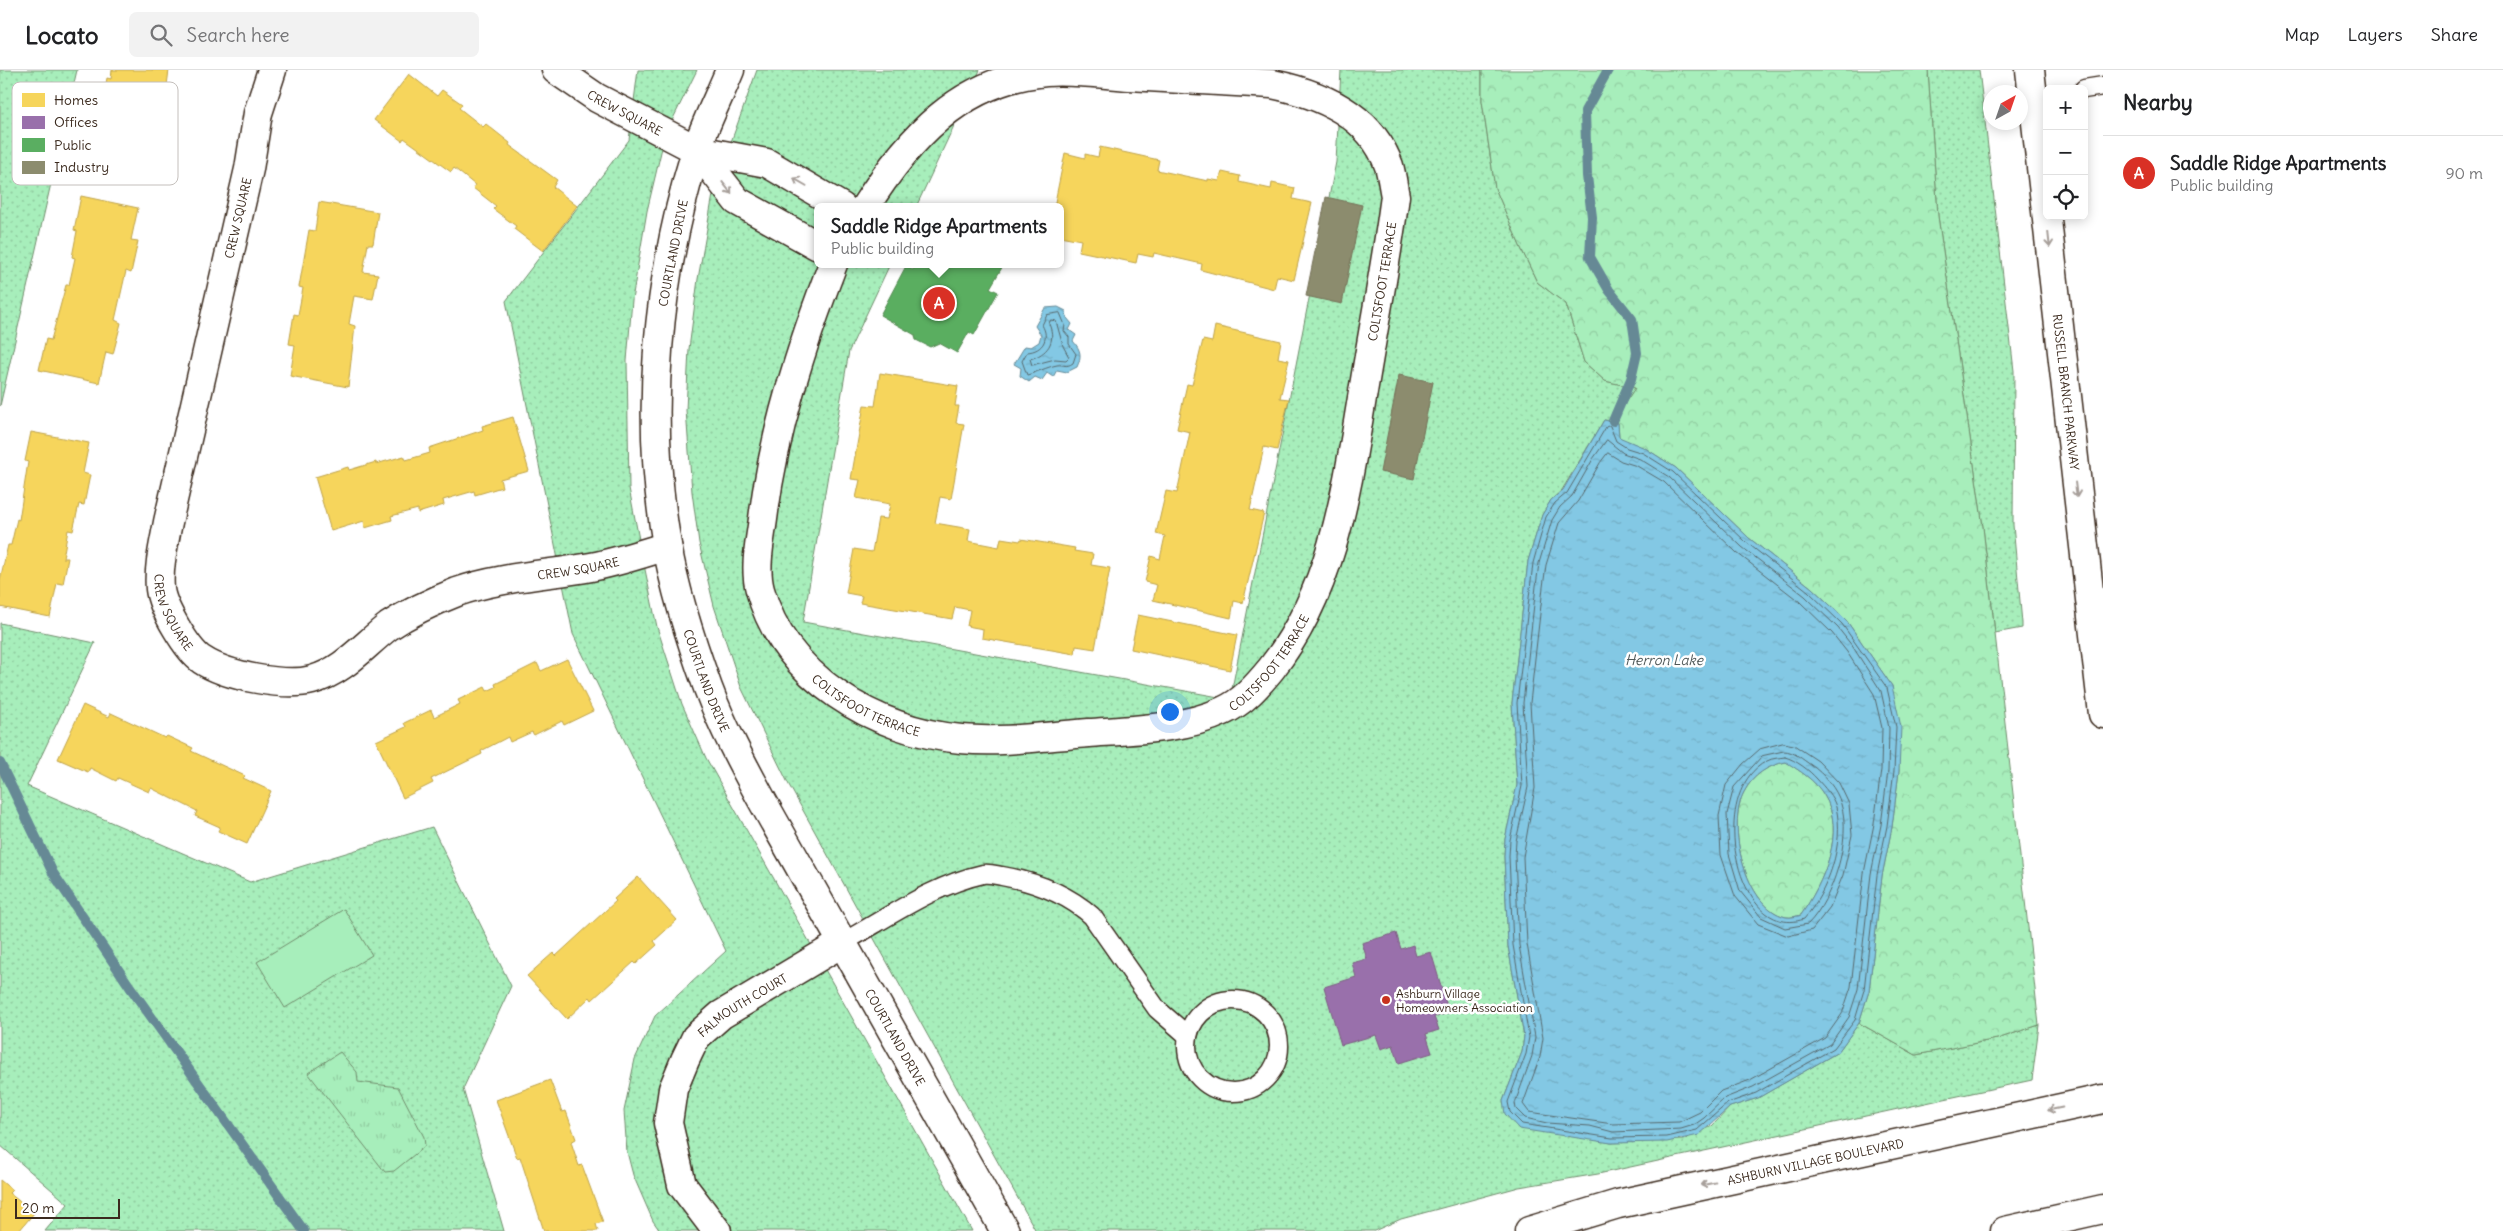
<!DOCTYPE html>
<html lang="en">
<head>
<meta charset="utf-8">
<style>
	body { margin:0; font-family:Delius,sans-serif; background:#f2f2f2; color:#202124 }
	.controls { position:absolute; right:15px; top:15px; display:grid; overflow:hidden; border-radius:8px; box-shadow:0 2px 12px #0003 }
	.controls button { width:45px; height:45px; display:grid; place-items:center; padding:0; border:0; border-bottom:1px solid #e0e0e0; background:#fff; color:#202124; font:25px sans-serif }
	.compass { position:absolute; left:1983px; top:15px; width:45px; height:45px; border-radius:50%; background:#fff; box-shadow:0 2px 12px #0003; rotate:40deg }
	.scale { position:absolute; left:15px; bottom:12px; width:105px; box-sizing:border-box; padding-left:5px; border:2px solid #3b2a1e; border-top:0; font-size:14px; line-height:18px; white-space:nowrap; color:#3b2a1e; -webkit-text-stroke:4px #fff; paint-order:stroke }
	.you { position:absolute; left:1169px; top:641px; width:18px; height:18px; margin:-12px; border:4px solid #fff; border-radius:50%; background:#1a73e8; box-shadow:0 0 0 8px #1a73e833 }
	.badge { display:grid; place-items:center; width:32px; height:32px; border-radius:50%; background:#d93025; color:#fff; font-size:16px; font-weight:700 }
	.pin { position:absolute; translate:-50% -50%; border:2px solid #fff; box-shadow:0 1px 5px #0006 }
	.popup { position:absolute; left:814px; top:133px; width:250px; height:65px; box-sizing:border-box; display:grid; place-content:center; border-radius:8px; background:#fff; filter:drop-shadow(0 1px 4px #0005); font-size:16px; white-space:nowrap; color:#757577 }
	.popup b { font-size:19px; color:#202124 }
	.popup::after { content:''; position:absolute; left:50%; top:100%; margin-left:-10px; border:10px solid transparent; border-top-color:#fff }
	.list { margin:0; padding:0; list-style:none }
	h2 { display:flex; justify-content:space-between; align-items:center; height:65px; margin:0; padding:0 20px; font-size:21px }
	h2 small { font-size:16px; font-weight:400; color:#757577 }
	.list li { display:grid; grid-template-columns:32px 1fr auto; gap:15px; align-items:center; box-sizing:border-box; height:75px; padding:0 20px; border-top:1px solid #e0e0e0 }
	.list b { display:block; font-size:19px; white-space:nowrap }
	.list p { margin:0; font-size:16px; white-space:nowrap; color:#757577 }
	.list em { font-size:16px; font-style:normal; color:#757577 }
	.icon { flex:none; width:28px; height:28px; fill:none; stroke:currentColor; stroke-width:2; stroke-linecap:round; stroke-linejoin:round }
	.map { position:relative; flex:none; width:2103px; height:1161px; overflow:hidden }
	header { display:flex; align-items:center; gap:30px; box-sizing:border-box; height:70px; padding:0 25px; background:#fff; border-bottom:1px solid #e0e0e0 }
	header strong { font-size:24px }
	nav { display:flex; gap:28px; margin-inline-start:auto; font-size:18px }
	.search { width:350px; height:45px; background:#f2f2f2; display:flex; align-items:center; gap:12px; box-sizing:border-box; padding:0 18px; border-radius:8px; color:#757577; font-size:19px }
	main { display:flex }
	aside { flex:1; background:#fff }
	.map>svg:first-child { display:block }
	.grass { fill:url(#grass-dots); stroke:#718c6c }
	.forest { fill:url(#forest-crowns); stroke:#718c6c }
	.park { fill:url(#park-tufts); stroke:#718c6c }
	.pitch { fill:#a7eebb; stroke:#718c6c }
	.water { fill:url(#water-ripples); stroke:#668995; fill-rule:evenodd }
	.homes { fill:#f6d55c; stroke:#bea249 }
	.offices { fill:#9970ab; stroke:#7d5b81 }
	.public { fill:#5aae61; stroke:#51864d }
	.industry { fill:#8c8c6e; stroke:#746f56 }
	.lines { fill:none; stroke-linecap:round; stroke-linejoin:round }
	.shore { stroke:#58696d; stroke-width:1 }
	.stream { stroke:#668995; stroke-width:10 }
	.service-casing { stroke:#3b2a1e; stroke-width:21 }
	.minor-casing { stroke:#3b2a1e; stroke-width:31 }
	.secondary-casing { stroke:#3b2a1e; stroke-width:31 }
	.service { stroke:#fff; stroke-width:18 }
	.minor { stroke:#fff; stroke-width:28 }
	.secondary { stroke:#fff; stroke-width:28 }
	.oneway { stroke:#a79f9a }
	.poi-dot { fill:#c8321e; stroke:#fff; stroke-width:2 }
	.labels { text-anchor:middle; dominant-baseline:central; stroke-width:5; stroke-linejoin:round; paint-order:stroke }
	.street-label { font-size:12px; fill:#3b2a1e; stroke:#fff }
	.poi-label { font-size:12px; fill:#3b2a1e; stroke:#fff; text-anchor:start }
	.water-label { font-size:14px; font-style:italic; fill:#515959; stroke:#fff }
	.key { fill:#fff; stroke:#c4bfbc; stroke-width:1 }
	.key-label { font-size:14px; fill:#3b2a1e }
</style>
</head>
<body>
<header>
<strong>Locato</strong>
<div class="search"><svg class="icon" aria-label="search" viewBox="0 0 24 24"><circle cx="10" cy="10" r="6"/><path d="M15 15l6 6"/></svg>Search here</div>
<nav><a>Map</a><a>Layers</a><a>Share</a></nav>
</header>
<main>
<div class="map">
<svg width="2103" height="1161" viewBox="0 0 2103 1161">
	<defs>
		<pattern id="grass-dots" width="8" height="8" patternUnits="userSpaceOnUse" patternTransform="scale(1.25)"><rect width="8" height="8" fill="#a7eebb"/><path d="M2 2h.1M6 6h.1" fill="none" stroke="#91cca0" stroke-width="1.8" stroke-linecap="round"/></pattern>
		<pattern id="forest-crowns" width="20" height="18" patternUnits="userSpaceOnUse" patternTransform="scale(1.25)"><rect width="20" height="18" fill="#a7eebb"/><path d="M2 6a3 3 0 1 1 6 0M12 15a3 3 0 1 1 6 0" fill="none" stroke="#91cca0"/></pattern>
		<pattern id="park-tufts" width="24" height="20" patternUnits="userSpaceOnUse" patternTransform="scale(1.25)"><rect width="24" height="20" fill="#a7eebb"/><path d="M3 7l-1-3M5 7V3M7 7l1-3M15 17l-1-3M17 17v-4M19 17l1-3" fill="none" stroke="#91cca0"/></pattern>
		<pattern id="water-ripples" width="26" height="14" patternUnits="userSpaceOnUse" patternTransform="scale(1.25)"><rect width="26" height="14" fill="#83c8e4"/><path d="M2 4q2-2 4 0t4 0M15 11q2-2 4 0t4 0" fill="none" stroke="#72acc3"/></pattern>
	</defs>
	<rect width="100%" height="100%" fill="#fff"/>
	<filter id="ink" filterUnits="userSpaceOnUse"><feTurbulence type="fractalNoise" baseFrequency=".02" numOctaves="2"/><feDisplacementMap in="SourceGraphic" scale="10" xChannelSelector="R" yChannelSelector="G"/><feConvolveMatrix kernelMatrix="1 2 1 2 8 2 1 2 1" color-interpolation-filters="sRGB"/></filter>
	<g filter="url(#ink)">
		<!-- grass -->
		<g class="grass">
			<polygon points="0,0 77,0 0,336"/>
			<polygon points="638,0 697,0 665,65 647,141 632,230 627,291 629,418 643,490 657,557 682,634 706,688 972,1161 660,1161 653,1151 633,1105 627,1082 624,1041 635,989 655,946 726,881 573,564 506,231 629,70"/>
			<polygon points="757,0 980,0 916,137 818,137 818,194 890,194 849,281 803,552 1230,629 1336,92 1341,0 1482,0 1482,31 1495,118 1520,176 1537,212 1566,234 1584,292 1605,311 1636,318 1613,351 1604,350 1562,420 1551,430 1542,445 1528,491 1512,633 1517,715 1505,769 1504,786 1508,876 1524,966 1522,982 1503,1031 1588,1068 1611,1073 1683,1070 1712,1056 1730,1037 1758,1028 1838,982 1859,953 1916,985 1997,969 2039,955 2032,1010 1598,1104 1519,1117 1401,1149 1374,1161 1036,1161 789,715 741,617 714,536 699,473 692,422 686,340 689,279 698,209 714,119"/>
			<polygon points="1928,0 1979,0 2014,301 2013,455 2022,553 2022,558 1995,563 1983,457 1938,146"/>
			<polygon points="0,553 95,573 27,716 250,812 432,757 511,916 463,1019 504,1161 45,1161 68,1134 0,1075"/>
		</g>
		<!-- forest -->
		<g class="forest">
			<polygon points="1482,0 1928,0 1938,146 1983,457 2039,955 1997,969 1916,985 1859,953 1869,921 1882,806 1892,757 1899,701 1892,616 1846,550 1812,518 1749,468 1676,398 1645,378 1629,373 1619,367 1618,353 1613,351 1635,318 1605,311 1584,292 1566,234 1537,212 1520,176 1495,118 1482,31"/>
			<path d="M1786,692C1800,701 1815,710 1824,725C1847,762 1823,813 1801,845C1797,846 1791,848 1786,847C1745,838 1726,755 1744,722C1753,705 1768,695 1786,692Z"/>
		</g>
		<!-- park -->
		<polygon class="park" points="340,982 357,1002 358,1012 398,1017 424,1067 425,1076 394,1101 385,1102 308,1003"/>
		<!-- pitch -->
		<polygon class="pitch" points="344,839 372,885 285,938 257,892"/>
		<!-- water -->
		<g class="water">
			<path d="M1058,237L1066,241L1067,248L1072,254L1069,260L1076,265L1073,271C1081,280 1082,286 1077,297L1067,302L1057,300L1053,307L1047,303L1042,310L1035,307L1029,312L1020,306L1021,298L1014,294L1025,276L1031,277L1039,272L1041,265L1035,256L1045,238Z"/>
			<path d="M1604,350L1618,353L1619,367L1645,378L1676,398L1749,468L1812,518L1846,550L1892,616L1901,657L1899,701L1892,757L1882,806L1869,921L1859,953L1838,982L1758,1028L1730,1037L1699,1065L1667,1072L1611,1073L1519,1059L1505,1044L1503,1031L1522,982L1524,966L1508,876L1504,786L1505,769L1517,715L1512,633L1528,491L1542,445L1551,430L1563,420ZM1786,692C1800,701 1815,710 1824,725C1847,762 1823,813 1801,845C1797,846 1791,848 1786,847C1745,838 1726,755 1744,722C1753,705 1768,695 1786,692Z"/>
		</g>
		<!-- homes -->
		<g class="homes">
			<polygon points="112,0 169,0 163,47 155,46 148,79 93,68 99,35 102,36 107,8 111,9"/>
			<polygon points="409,4 437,26 442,20 462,34 459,38 483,57 486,54 510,73 509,75 557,110 553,117 577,136 543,181 514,159 516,156 493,139 496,136 473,118 475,115 454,98 451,102 404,68 402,71 374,50"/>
			<polygon points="1100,77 1159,90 1157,100 1208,111 1208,109 1219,111 1222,102 1240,106 1239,112 1271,119 1272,113 1295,118 1293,129 1312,133 1294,210 1277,206 1274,219 1201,200 1202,194 1154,183 1153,187 1138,184 1136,193 1079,181 1081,170 1060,166 1060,137 1054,137 1065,83 1085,88 1085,84 1098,87"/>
			<polygon points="81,126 138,138 131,170 138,171 131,203 126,201 115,250 121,253 113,284 106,282 99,313 39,300 46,269 51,270 66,215 69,215 75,188 72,187 77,161 74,160"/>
			<polygon points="319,132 378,142 373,174 368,174 363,202 378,204 373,229 354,226 349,254 355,256 348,317 290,306 295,275 289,274 294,244 298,245 303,218 299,217 309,160 315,161"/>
			<polygon points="1215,256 1281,271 1278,288 1289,290 1280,328 1289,329 1277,380 1264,377 1250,440 1264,443 1243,533 1234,531 1231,548 1153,530 1157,515 1145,512 1151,486 1160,489 1165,466 1156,464 1166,421 1177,423 1190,362 1177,359 1187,314 1192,315 1203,270 1212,272"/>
			<polygon points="880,303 958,316 955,336 959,336 956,353 964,354 951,429 940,427 935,453 970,459 968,471 999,477 1001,468 1020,471 1021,469 1075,478 1074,481 1093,484 1091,495 1110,498 1095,579 1076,576 1075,584 982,568 983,559 967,556 970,540 955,537 952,549 860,533 862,526 846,523 854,479 872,482 878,448 887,449 890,434 856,428 860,410 851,409 864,335 875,336"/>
			<polygon points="513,347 529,401 500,409 502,417 475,425 474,421 443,430 444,435 418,443 418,439 391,446 392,450 365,458 364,451 331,461 315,407 348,397 349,400 376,392 376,394 404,386 406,390 430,383 429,378 483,360 482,356"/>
			<polygon points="31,362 89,373 83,403 90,405 84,435 79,434 73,461 68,460 63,488 68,488 63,514 57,513 50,547 0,537 0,510 8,475 11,475 17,449 19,450 28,392 25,391"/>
			<polygon points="1138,545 1237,565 1230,600 1131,579"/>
			<polygon points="567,589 593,641 564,655 562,651 534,665 532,662 510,672 508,667 481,681 482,684 431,709 433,713 403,728 376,671 406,657 404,653 431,640 434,647 460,634 458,630 485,617 487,621 496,617 495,614 537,593 541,601"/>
			<polygon points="83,635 109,647 111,643 165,668 167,666 193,678 191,681 245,706 243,708 271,721 247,774 218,761 220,757 195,746 197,741 151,718 149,722 118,708 116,711 90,698 88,702 58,689"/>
			<polygon points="638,807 677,850 654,871 657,875 636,894 634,892 592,930 590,927 567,949 527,906 553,883 556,886 616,831 614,829"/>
			<polygon points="550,1010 562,1042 566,1041 576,1069 571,1072 579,1096 582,1095 603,1152 596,1154 598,1161 544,1161 520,1087 517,1088 496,1030"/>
			<polygon points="0,1110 12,1120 9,1123 34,1143 19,1161 0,1161"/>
		</g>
		<!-- offices -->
		<polygon class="offices" points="1396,863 1401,879 1413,875 1416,886 1431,882 1449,943 1434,947 1439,960 1426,964 1432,983 1399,993 1393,975 1381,979 1376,965 1341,975 1324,917 1356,907 1352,893 1367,889 1362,873"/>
		<!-- public -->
		<polygon class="public" points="916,194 1004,194 990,218 998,222 974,265 969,262 957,283 939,273 930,277 916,270 915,265 880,245 906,196 913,200"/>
		<!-- industry -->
		<g class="industry">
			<polygon points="1326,127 1362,135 1342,234 1306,226"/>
			<polygon points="1399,305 1433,312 1414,409 1380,402"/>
		</g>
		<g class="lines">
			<!-- shore -->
			<g class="shore">
				<path d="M1060,243L1065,255L1064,261L1069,267V274L1076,284L1073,293C1066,298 1064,294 1057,295C1047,297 1035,303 1027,305L1022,291L1027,282C1043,281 1050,268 1042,255L1047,245Z"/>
				<path d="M1051,250L1056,251L1063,276L1069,287L1066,290L1055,289L1032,295L1030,289C1047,284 1057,272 1049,254Z"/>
				<polygon points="1610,356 1616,371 1627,378 1643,383 1673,402 1746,472 1808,521 1842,554 1887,618 1896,657 1894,701 1887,756 1877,805 1864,920 1855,950 1834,978 1756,1023 1728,1033 1697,1060 1667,1067 1612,1068 1522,1054 1510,1042 1508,1032 1526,984 1529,967 1513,875 1509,786 1510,770 1522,716 1517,633 1533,493 1546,447 1555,433 1567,423 1606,357"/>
				<polygon points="1607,370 1623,383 1640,389 1669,407 1742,477 1805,526 1838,558 1853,577 1881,621 1889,658 1888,701 1881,755 1871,804 1858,919 1849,947 1830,974 1753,1017 1725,1028 1704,1048 1694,1055 1681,1059 1613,1062 1590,1056 1547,1053 1525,1048 1516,1039 1515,1033 1532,986 1535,967 1519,875 1515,786 1516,771 1528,717 1523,633 1536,516 1539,493 1552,450 1560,437 1572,426 1593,389"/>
				<polygon points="1608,383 1621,391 1637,396 1664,412 1737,483 1800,532 1832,563 1847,582 1874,624 1882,658 1881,700 1874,754 1864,803 1851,917 1842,944 1825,968 1750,1010 1721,1021 1700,1042 1679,1052 1613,1054 1529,1042 1523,1034 1540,987 1543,968 1527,874 1523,787 1535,718 1530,633 1543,517 1546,495 1559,453 1578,431 1600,393"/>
				<polygon points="1783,673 1794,675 1818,691 1839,713 1849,734 1852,765 1843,805 1830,837 1812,860 1788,866 1758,854 1735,826 1721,785 1719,746 1726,715 1743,694 1760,679"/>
				<path d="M1784,681C1794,681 1803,690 1811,695C1824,704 1837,719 1841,734C1852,768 1833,829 1808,854L1785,858L1761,847L1740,821L1729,784L1727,744L1734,717L1762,686Z"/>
				<path d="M1785,687C1796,690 1809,700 1817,709C1824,717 1833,726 1836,737C1845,774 1828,821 1804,849C1737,873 1705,722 1767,691C1772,688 1780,688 1785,687Z"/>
			</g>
			<!-- stream -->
			<g class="stream">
				<polyline points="1608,0 1585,41 1587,106 1592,147 1590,187 1609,220 1632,249 1637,283 1631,309 1613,351"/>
				<polyline points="0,693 53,803 130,917 304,1161"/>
			</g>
			<!-- service casing -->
			<g class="service-casing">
				<g id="service">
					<polyline points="2084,19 2103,16"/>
					<path d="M842,873C887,848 933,815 983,804C989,803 996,805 1002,806C1036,812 1066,823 1092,846L1157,939L1188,966"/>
					<circle cx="1233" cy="976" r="46"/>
				</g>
			</g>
			<!-- minor casing -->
			<g class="minor-casing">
				<g id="minor">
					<path id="s1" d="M272,0L258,43L249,99L168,452C164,474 158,497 160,519C162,537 187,580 202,590C226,606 285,617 312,610C344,601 364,575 389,556C410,542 434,531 457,522C499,507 547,505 591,497C617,492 642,484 667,476"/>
					<path id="s2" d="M556,0L597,28L697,80L767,93L842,137"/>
					<path id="s3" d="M730,0C719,27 705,54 696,81C657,207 644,344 667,475C675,522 692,574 708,618C723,658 743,695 763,732L1005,1161"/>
					<polyline points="697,80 737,131 818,176"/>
					<path id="s4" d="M833,194C801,277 774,361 763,449C760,471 754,498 760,520C784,608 875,661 961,669C1003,673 1047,666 1089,663C1131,660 1185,659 1223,641C1243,632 1257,616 1271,599C1336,517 1348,410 1365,310C1375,249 1387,188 1395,126C1393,117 1392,106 1389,96C1371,45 1321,24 1272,14C1225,11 1177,9 1129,6C1102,4 1073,0 1046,2C960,10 908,69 865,137"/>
					<path id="s5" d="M717,1161L682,1115L668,1053L673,1019L685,990L696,967L721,945L842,873"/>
				</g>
			</g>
			<!-- secondary casing -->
			<g class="secondary-casing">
				<g id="secondary">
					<path id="s6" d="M2030,0L2103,644"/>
					<path id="s7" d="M1529,1161L1618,1134L2103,1029"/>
					<polyline points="2005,1161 2103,1139"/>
				</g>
			</g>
			<!-- service -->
			<use href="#service" class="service"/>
			<!-- minor -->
			<use href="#minor" class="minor"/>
			<!-- secondary -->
			<use href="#secondary" class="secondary"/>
		</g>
		<!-- one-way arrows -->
		<defs><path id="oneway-shaft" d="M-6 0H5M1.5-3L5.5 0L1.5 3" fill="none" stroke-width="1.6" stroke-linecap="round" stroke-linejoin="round" transform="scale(1.25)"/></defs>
		<g class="oneway">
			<use href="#oneway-shaft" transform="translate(800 112) rotate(-150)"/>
			<use href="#oneway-shaft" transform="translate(727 118) rotate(52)"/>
			<use href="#oneway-shaft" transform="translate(2049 170) rotate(84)"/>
			<use href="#oneway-shaft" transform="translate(2076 420) rotate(83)"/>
			<use href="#oneway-shaft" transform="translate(2055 1039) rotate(168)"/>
			<use href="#oneway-shaft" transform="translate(1708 1114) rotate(168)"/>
		</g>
	</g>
	<!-- markers -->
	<circle class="poi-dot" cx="1386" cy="930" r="5"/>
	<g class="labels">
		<!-- street labels -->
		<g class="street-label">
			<text stroke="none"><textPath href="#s2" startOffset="81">CREW SQUARE</textPath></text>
			<text transform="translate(238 148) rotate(-77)">CREW SQUARE</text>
			<text transform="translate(673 183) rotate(-79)">COURTLAND DRIVE</text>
			<text stroke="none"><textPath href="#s4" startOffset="1339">COLTSFOOT TERRACE</textPath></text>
			<text stroke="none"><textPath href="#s6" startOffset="324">RUSSELL BRANCH PARKWAY</textPath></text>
			<text stroke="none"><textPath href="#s1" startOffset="1024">CREW SQUARE</textPath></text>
			<text stroke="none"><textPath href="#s1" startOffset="558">CREW SQUARE</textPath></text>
			<text stroke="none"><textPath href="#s4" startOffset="935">COLTSFOOT TERRACE</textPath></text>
			<text stroke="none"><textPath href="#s3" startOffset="628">COURTLAND DRIVE</textPath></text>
			<text stroke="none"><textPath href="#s4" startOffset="500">COLTSFOOT TERRACE</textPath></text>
			<text stroke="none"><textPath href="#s5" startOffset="269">FALMOUTH COURT</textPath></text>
			<text stroke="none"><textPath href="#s3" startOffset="1032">COURTLAND DRIVE</textPath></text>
			<text stroke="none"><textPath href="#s7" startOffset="295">ASHBURN VILLAGE BOULEVARD</textPath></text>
		</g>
		<!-- poi labels -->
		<g class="poi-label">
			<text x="1396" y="923">Ashburn Village<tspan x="1396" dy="14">Homeowners Association</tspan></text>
		</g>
		<!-- water labels -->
		<g class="water-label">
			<text x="1664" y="590">Herron Lake</text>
		</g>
	</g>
	<!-- legend -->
	<rect x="12" y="12" width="166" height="103" rx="8" class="key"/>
	<rect x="22" y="23" width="23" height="14" fill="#f6d55c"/>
	<rect x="22" y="46" width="23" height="13" fill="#9970ab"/>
	<rect x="22" y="68" width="23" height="14" fill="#5aae61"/>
	<rect x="22" y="91" width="23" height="13" fill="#8c8c6e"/>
	<g class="key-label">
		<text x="54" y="35">Homes</text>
		<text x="54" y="57">Offices</text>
		<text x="54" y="80">Public</text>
		<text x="54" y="102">Industry</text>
	</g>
</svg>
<div class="controls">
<button>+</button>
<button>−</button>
<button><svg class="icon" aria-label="locate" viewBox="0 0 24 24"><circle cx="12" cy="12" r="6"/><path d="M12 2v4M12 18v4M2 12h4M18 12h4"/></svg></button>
</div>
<svg class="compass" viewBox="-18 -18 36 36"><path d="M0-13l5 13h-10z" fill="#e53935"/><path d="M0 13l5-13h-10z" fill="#757577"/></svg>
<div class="scale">20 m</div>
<div class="you"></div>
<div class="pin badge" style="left:939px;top:233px">A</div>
<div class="popup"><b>Saddle Ridge Apartments</b>Public building</div>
</div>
<aside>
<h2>Nearby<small></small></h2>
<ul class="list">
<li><span class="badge">A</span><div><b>Saddle Ridge Apartments</b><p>Public building</p></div><em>90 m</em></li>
</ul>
</aside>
</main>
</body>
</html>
